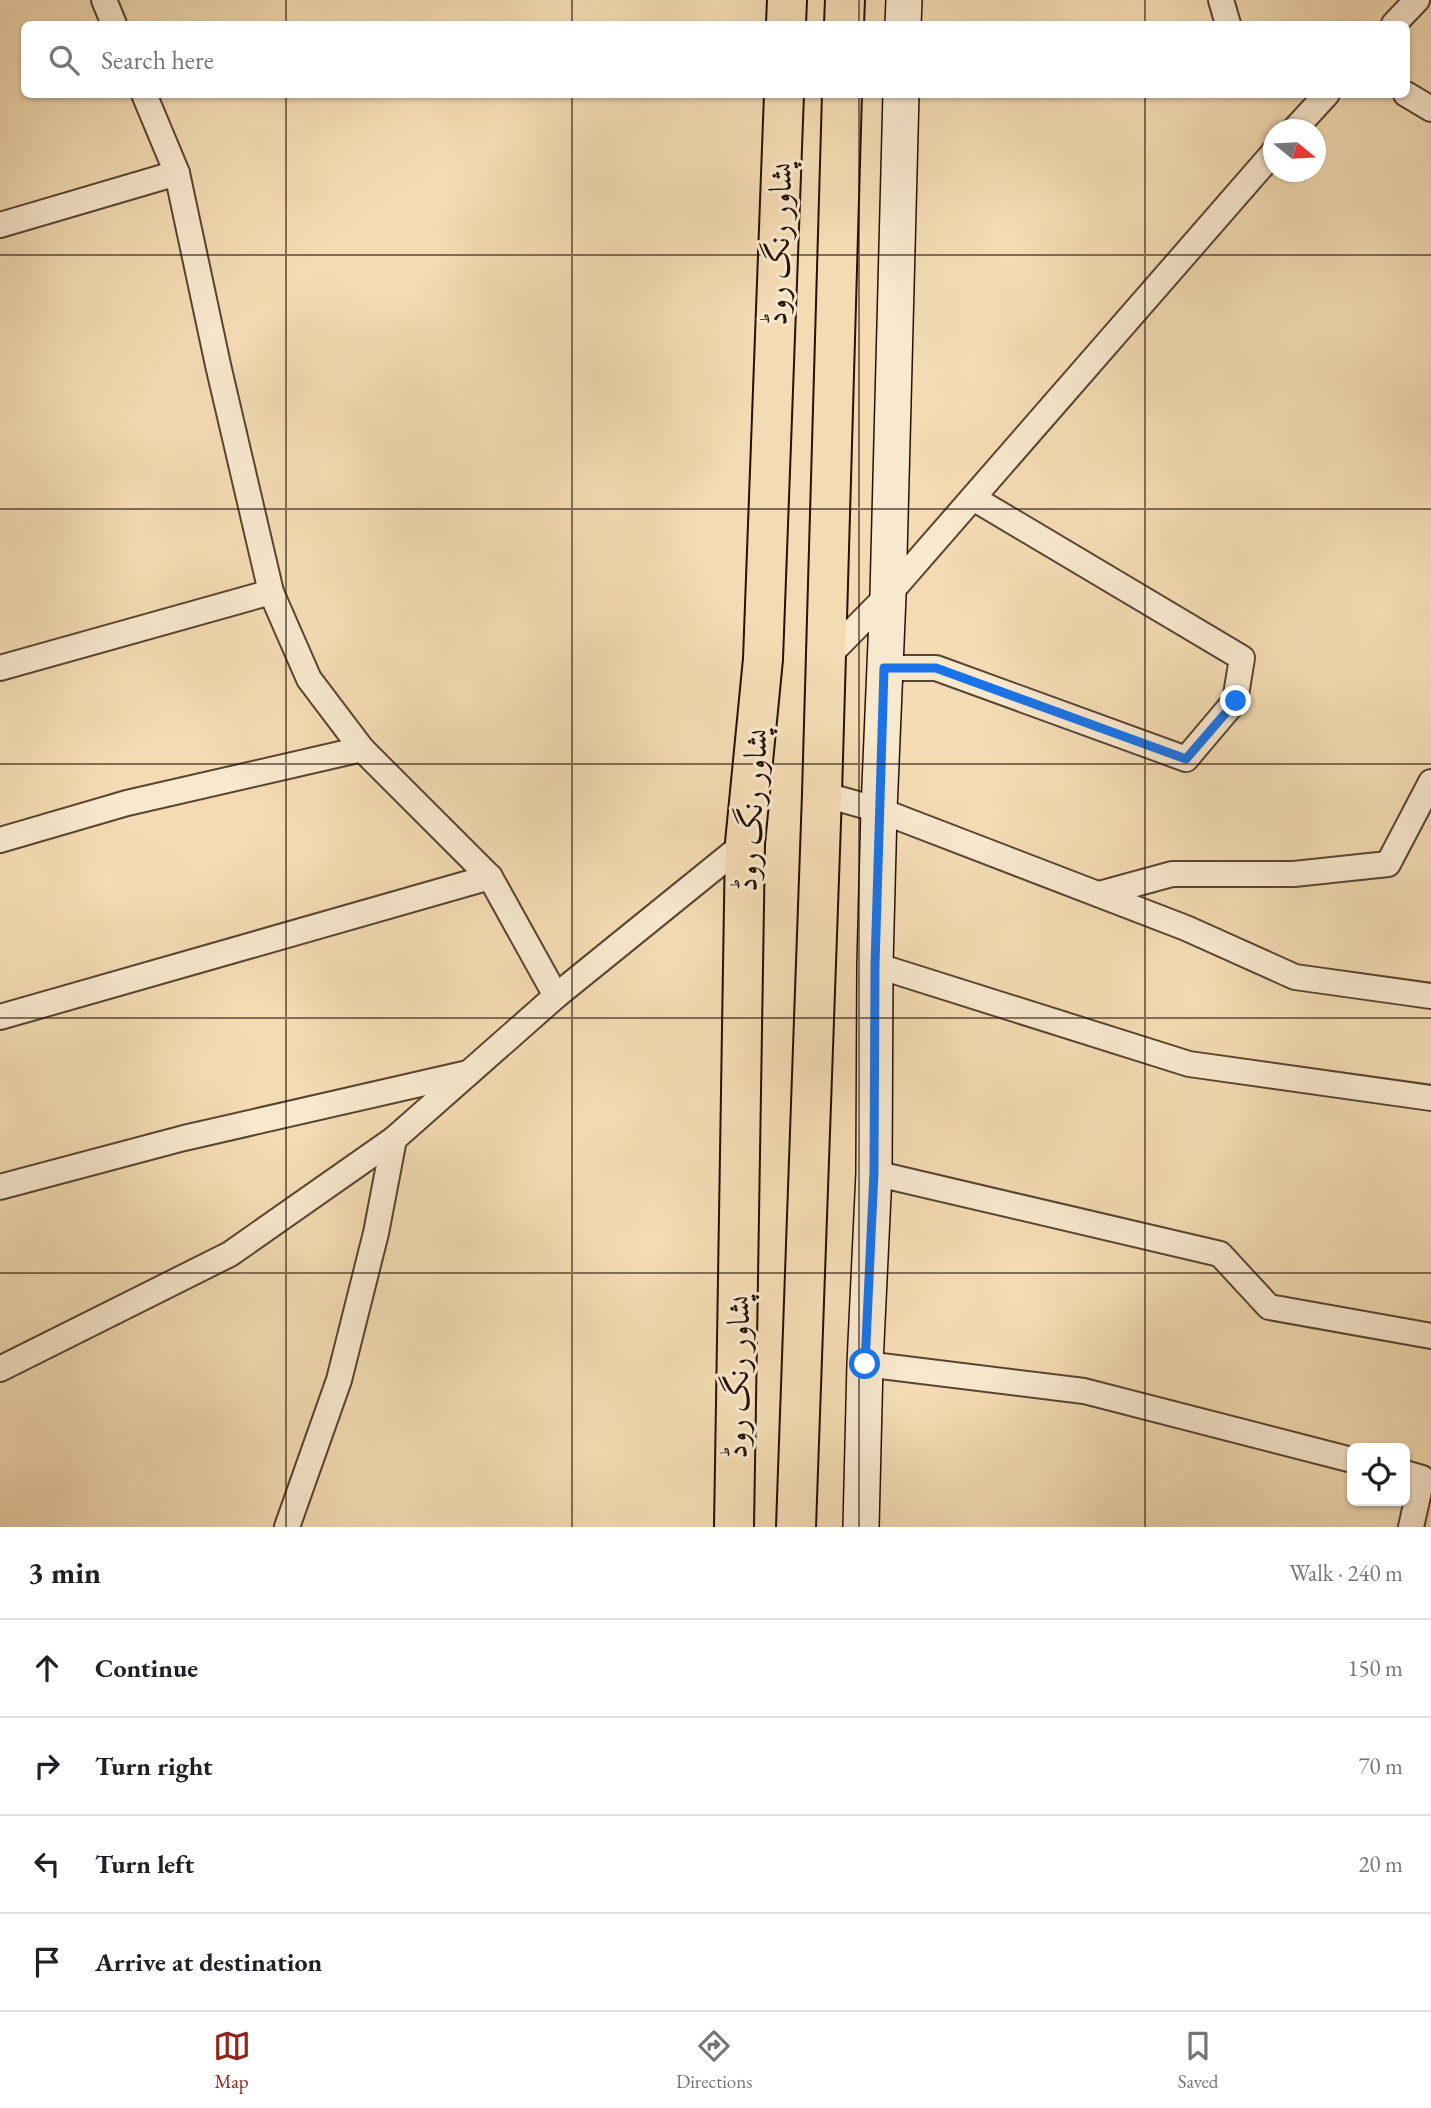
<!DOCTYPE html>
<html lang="en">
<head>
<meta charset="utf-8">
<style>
	body { margin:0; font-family:"EB Garamond",Amiri,serif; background:#f2f2f2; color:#202124 }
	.controls { position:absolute; right:21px; bottom:21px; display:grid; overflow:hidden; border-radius:10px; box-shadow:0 2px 5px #0004 }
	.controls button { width:63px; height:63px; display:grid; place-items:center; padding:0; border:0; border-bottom:2px solid #e0e0e0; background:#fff; color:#202124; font:35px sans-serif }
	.compass { position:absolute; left:1263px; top:119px; width:63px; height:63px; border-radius:50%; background:#fff; box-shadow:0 2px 5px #0004; rotate:108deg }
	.stop { position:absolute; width:21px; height:21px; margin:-16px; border:5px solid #1a73e8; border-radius:50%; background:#fff }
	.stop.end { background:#1a73e8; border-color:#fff; box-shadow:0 2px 7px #0008 }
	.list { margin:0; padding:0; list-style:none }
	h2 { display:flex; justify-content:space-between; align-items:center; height:91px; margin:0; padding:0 28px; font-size:30px }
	h2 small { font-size:23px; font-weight:400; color:#757577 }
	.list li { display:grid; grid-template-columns:46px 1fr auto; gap:21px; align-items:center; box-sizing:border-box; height:98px; padding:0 28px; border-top:2px solid #e0e0e0 }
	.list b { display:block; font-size:26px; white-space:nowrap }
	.list em { font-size:23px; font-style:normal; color:#757577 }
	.icon { flex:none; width:38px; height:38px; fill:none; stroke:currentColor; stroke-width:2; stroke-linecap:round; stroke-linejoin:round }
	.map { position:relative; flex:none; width:1431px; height:1527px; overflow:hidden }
	.search { position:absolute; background:#fff; box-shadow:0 2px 5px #0004; left:21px; right:21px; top:21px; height:77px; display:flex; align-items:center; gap:18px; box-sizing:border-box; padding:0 24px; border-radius:10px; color:#757577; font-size:26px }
	.sheet { height:483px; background:#fff }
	nav { display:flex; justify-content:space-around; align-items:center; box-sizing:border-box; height:98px; border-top:2px solid #e0e0e0; background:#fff; font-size:19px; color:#757577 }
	nav a { display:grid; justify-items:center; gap:4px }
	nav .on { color:#8f2418 }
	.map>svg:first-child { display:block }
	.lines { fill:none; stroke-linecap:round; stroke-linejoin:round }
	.street-casing { stroke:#584432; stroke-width:28 }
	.secondary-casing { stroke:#241107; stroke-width:38 }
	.highway-casing { stroke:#241107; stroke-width:42 }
	.street { stroke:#f8e8ce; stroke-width:24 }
	.secondary { stroke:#f8e8ce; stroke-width:35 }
	.highway { stroke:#f4dbb3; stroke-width:38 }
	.route { stroke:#1a73e8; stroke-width:9 }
	.grid { fill:none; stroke:#241107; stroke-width:2; stroke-opacity:0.55 }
	.labels { text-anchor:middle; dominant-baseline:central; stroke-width:6; stroke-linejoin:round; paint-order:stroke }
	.street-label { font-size:32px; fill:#241107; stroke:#f8e8ce }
</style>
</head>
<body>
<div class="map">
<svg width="1431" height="1527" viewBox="0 0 1431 1527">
	<rect width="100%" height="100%" fill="#f4dbb3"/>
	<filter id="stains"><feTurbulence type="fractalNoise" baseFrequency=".00286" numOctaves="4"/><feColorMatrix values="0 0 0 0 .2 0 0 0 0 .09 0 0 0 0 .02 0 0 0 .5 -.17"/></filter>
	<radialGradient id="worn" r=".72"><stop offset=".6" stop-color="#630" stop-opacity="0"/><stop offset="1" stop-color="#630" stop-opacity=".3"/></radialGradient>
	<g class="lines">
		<!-- street casing -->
		<g class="street-casing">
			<g id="street">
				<polyline points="104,0 114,24"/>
				<polyline points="1221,0 1228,24"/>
				<polyline points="1394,24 1417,0"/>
				<polyline points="144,94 177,173 218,365 271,592 309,679 362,749 490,877 556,996"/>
				<polyline points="1406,94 1431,109"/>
				<polyline points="1294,130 1327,94"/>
				<polyline points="0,225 177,173"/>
				<polyline points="825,659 888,595 1274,152"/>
				<polyline points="0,668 271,592"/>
				<polyline points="884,668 936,668 1186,759 1235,701 1242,658 973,498"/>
				<polyline points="822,794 879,810 1186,928 1295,977 1431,996"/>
				<polyline points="0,840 127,803 362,749"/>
				<polyline points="1099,894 1172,874 1294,874 1388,864 1431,782"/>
				<polyline points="875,965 1189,1064 1431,1098"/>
				<polyline points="0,1017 490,877"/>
				<polyline points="874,1173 1220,1254 1269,1307 1431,1336"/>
				<polyline points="0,1187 184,1138 468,1073"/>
				<polyline points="865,1364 1084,1391 1352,1460"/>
				<polyline points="0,1369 230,1254 394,1139"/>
				<polyline points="1405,1473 1422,1478 1411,1527"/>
				<polyline points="287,1527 339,1380 376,1233 394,1139 556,996 745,843"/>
			</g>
		</g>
		<!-- secondary casing -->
		<g class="secondary-casing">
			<g id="secondary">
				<polyline points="903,24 904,0"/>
				<polyline points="861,1527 865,1364 874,1173 875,965 879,810 888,595 901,94"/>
			</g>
		</g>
		<!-- highway casing -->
		<g class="highway-casing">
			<g id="highway">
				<polyline points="786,24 787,0"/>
				<polyline points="844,24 845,0"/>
				<polyline points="734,1527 745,843 763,659 784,94"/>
				<polyline points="796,1527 822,794 842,94"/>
			</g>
		</g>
		<!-- street -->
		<use href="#street" class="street"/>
		<!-- secondary -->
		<use href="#secondary" class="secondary"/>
		<!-- highway -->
		<use href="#highway" class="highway"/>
	</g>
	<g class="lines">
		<!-- route -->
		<polyline class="route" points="865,1364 874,1172 875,965 884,668 936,668 1186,759 1236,701"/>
	</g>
	<!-- grid -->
	<path class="grid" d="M286,0V24M572,0V24M859,0V24M1145,0V24M286,94V1527M572,94V1527M859,94V1527M1145,94V1527M0,255H1431M0,509H1431M0,764H1431M0,1018H1431M0,1273H1431"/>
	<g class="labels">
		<!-- street labels -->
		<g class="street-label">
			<text transform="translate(778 244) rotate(-88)">پشاور رنگ روڈ</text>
			<text transform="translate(751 810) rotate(-86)">پشاور رنگ روڈ</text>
			<text transform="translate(737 1377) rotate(-89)">پشاور رنگ روڈ</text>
		</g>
	</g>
	<rect width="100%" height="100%" filter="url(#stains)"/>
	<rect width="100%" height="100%" fill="url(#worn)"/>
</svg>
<div class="controls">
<button><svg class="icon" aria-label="locate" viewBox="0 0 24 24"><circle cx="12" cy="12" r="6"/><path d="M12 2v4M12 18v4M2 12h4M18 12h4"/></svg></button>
</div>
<svg class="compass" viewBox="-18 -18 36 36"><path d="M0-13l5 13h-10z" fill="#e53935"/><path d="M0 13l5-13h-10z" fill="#757577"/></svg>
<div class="stop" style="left:865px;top:1364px"></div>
<div class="stop end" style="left:1236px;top:701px"></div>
<div class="search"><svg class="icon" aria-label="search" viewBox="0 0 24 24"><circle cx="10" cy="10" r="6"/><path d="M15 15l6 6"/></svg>Search here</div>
</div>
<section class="sheet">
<h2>3 min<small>Walk · 240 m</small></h2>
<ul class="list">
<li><svg class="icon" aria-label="ahead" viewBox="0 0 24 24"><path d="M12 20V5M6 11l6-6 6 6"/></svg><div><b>Continue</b></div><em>150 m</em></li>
<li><svg class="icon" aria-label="right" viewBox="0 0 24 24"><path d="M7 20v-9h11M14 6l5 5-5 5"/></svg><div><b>Turn right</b></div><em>70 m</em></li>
<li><svg class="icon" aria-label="left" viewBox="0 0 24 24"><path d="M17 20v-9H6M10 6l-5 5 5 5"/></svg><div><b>Turn left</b></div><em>20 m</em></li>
<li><svg class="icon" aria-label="arrive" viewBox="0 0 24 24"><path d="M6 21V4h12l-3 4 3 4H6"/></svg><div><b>Arrive at destination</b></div></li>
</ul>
</section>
<nav>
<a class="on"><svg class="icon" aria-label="map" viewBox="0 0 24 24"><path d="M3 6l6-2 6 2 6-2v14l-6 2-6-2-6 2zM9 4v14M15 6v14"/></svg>Map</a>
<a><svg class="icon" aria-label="directions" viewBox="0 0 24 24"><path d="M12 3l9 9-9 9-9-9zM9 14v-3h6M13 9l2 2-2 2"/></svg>Directions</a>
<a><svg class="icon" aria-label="saved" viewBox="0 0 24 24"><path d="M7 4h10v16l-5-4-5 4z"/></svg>Saved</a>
</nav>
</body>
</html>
